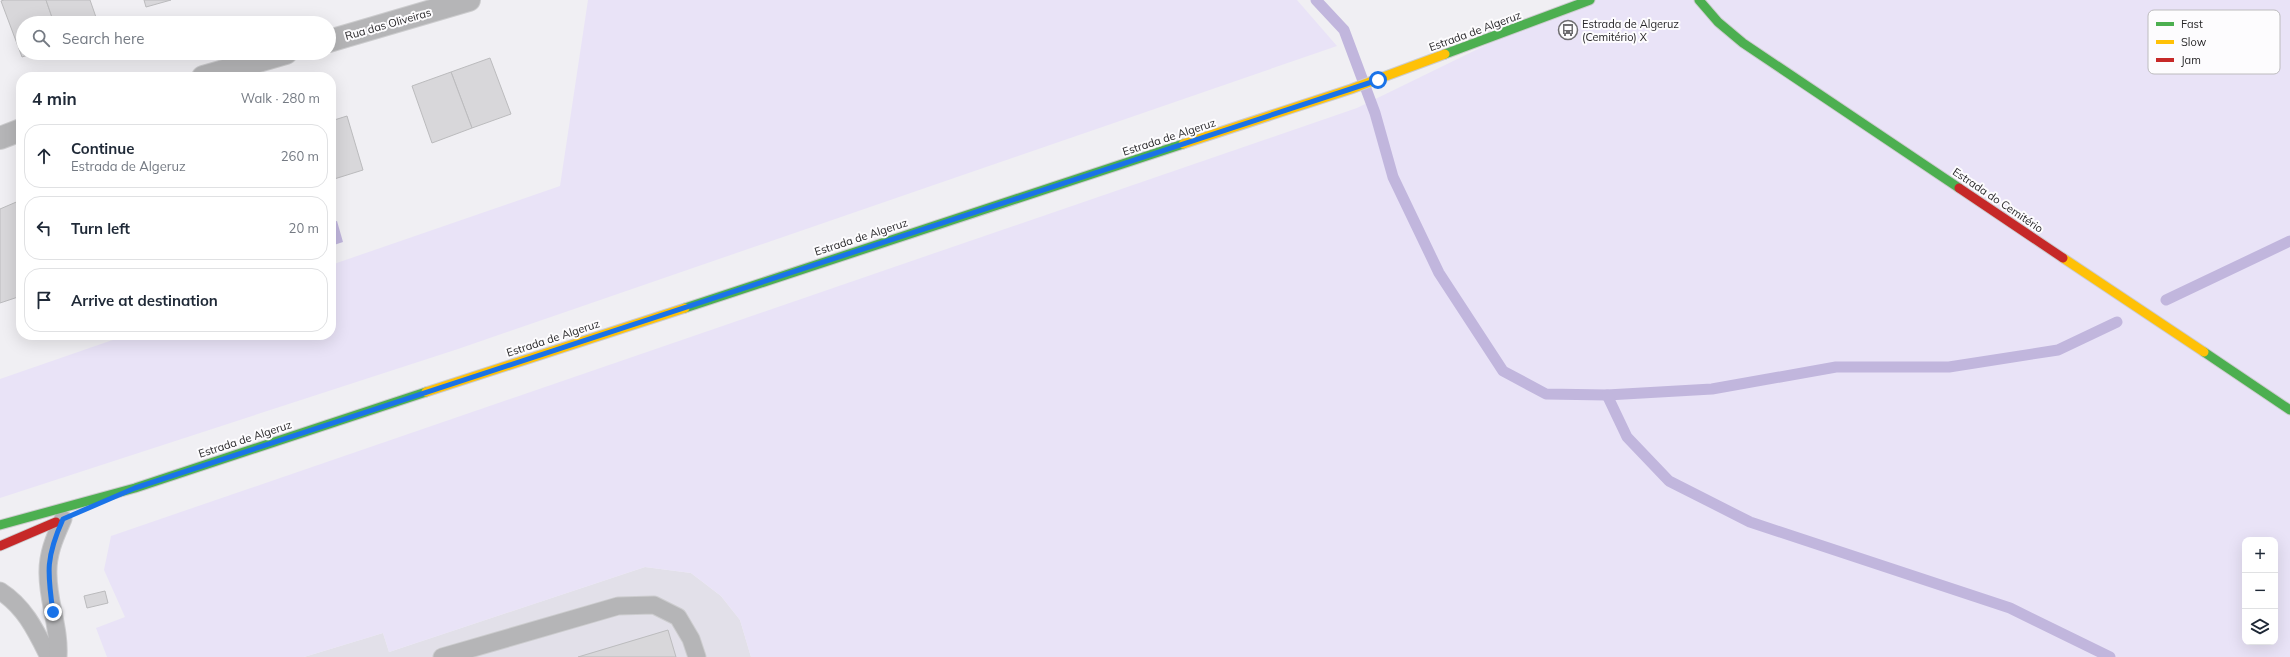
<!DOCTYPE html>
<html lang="en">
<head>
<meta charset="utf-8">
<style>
	body { margin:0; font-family:Mulish,sans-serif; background:#f6f6f7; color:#1f2937 }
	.controls { position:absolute; right:12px; bottom:12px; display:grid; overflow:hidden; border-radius:8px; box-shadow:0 4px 16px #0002 }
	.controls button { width:36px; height:36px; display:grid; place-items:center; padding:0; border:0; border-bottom:1px solid #e0e1e3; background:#fff; color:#1f2937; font:20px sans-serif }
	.stop { position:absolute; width:12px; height:12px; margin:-9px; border:3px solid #1a73e8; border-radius:50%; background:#fff }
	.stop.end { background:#1a73e8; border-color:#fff; box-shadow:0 1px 4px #0008 }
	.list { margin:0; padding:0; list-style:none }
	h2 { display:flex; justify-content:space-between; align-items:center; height:52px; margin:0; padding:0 16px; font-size:17px }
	h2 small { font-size:13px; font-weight:400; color:#747a83 }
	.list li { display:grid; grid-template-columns:26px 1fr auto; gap:12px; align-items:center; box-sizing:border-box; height:64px; margin:0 8px 8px; padding:0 8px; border:1px solid #e0e1e3; border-radius:16px }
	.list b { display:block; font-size:15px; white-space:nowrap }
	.list p { margin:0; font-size:13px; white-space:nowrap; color:#747a83 }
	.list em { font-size:13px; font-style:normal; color:#747a83 }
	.icon { flex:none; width:22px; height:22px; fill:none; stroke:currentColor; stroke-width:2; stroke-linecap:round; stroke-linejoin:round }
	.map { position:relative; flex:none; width:2290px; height:657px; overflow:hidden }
	.search { position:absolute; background:#fff; box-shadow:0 4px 16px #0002; left:16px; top:16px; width:320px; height:44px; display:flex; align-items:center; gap:10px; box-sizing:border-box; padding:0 14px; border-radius:22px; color:#747a83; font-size:15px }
	.panel { position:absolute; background:#fff; box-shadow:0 4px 16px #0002; left:16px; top:72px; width:320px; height:268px; border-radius:16px }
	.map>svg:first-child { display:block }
	.built { fill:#e2e0e9 }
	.green { fill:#e9e3f7; fill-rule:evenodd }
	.water { fill:#c1b6dd }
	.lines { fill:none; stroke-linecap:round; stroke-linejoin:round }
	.stream { stroke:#c1b6dd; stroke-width:11 }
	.building { fill:#d8d7da; stroke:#bbbbbd }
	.lane-casing { stroke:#ccccce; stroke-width:19 }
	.street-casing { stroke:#ccccce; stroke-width:24 }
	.fast-casing { stroke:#ccccce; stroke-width:11 }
	.slow-casing { stroke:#ccccce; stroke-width:11 }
	.jam-casing { stroke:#ccccce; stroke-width:11 }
	.lane { stroke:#b5b5b7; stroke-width:17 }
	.street { stroke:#b5b5b7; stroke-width:22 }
	.fast { stroke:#4caf50; stroke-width:9 }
	.slow { stroke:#ffc107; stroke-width:9 }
	.jam { stroke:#c62828; stroke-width:9 }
	.route { stroke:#1a73e8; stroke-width:5 }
	.labels { text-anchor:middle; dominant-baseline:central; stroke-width:4; stroke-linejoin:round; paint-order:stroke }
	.street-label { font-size:11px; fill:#282729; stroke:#fdfcfe }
	.poi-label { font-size:11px; fill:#282729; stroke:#fdfcfe; text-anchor:start }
	.key { fill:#fdfcfe; stroke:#bdbcbe; stroke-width:1 }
	.key-label { font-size:11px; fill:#282729 }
</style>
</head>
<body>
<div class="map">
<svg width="2290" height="657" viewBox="0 0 2290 657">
	<rect width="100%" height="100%" fill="#f0eff3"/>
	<!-- built -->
	<polygon class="built" points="645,567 691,573 721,596 740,620 751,657 304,657 383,633 389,652"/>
	<!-- green -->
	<g class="green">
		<polygon points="588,0 1297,0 1337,46 458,349 0,498 0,379 127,335 331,335 331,265 560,186"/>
		<path d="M1578,0H2290V657H751L740,620L721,596L691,573L645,567L389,652L383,633L304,657H107L96,628L125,617L104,570L111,536L1357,108ZM2245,540H2275V642H2245Z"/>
	</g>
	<!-- water -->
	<polygon class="water" points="337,221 343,242 331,246 331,222"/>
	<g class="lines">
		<!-- stream -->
		<g class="stream">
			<polyline points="1316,0 1344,30 1375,113 1393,177 1439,273 1503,371 1546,394 1607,395 1712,389 1836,367 1949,367 2058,350 2117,322"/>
			<polyline points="2166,300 2290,241"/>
			<polyline points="1607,395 1627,437 1669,481 1750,522 2010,608 2110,657"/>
		</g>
	</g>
	<!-- building -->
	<g class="building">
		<polygon points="4,0 46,0 54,23 23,23 23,53 34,53 22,57 1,1"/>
		<polygon points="46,0 90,0 98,23 54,23"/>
		<polygon points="144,0 171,0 146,7"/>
		<polygon points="490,58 511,114 472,128 451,72"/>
		<polygon points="451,72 472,128 432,143 412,86"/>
		<polygon points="347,116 363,170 331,180 331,121"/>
		<polygon points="21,200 21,296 0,303 0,209"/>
		<polygon points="105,591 108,603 87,608 84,596"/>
		<polygon points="668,630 676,657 578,657"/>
	</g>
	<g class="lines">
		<!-- lane casing -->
		<g class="lane-casing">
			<g id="lane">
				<path d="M0,591C25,607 36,631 49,657"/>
				<path d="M58,657C60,629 48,602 48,575C47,554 55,537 63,519"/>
				<polyline points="442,657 618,606 654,605 678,617 691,639 697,657"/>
			</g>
		</g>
		<!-- street casing -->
		<g class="street-casing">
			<g id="street">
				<polyline points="329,41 469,0"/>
				<polyline points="203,77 286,53"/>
				<polyline points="0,138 21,130"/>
			</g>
		</g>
		<!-- fast casing -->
		<g class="fast-casing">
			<g id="fast">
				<polyline points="1699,0 1718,22 1743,43 1959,188"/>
				<polyline points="1445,54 1590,0"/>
				<polyline points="685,308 1183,144"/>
				<polyline points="2204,352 2290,410"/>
				<polyline points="0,525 135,488 426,392"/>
			</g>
		</g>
		<!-- slow casing -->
		<g class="slow-casing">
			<g id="slow">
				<polyline points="1183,144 1351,89 1445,54"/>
				<polyline points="2063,258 2204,352"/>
				<polyline points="426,392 685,308"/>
			</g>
		</g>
		<!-- jam casing -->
		<g class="jam-casing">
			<g id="jam">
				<polyline points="1959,188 2063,258"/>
				<polyline points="0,546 56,522"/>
			</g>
		</g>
		<!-- lane -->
		<use href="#lane" class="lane"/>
		<!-- street -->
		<use href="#street" class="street"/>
		<!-- fast -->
		<use href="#fast" class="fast"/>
		<!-- slow -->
		<use href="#slow" class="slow"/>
		<!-- jam -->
		<use href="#jam" class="jam"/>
	</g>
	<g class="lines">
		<!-- route -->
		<path class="route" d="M53,612C47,571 46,557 63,519L135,488L1378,80"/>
	</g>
	<!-- icons -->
	<defs>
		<g id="bus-ring" transform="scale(1)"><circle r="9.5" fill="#fdfcfe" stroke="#6e6d70" stroke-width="1.5"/><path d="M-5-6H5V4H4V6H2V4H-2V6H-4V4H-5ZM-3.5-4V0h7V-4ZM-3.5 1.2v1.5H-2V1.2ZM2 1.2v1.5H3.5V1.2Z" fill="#6e6d70"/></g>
	</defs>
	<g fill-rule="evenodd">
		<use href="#bus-ring" x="1568" y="30"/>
	</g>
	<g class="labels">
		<!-- street labels -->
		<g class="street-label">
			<text transform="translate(388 24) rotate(-16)">Rua das Oliveiras</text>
			<text transform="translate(1475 31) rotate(-20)">Estrada de Algeruz</text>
			<text transform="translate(1169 137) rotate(-18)">Estrada de Algeruz</text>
			<text transform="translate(1998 200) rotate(34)">Estrada do Cemitério</text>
			<text transform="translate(861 237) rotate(-18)">Estrada de Algeruz</text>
			<text transform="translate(553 338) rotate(-18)">Estrada de Algeruz</text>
			<text transform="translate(245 439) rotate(-18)">Estrada de Algeruz</text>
		</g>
		<!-- poi labels -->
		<g class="poi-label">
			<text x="1582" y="24">Estrada de Algeruz<tspan x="1582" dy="13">(Cemitério) X</tspan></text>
		</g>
	</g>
	<!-- legend -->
	<rect x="2148" y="10" width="132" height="64" rx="6" class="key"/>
	<rect x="2156" y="22" width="18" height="4" fill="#4caf50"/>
	<rect x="2156" y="40" width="18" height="4" fill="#ffc107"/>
	<rect x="2156" y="58" width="18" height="4" fill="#c62828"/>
	<g class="key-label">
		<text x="2181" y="28">Fast</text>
		<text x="2181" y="46">Slow</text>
		<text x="2181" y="64">Jam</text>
	</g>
</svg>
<div class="controls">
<button>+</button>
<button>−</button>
<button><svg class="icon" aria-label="layers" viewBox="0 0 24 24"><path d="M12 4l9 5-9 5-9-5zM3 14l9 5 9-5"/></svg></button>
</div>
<div class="stop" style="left:1378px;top:80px"></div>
<div class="stop end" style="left:53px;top:612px"></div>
<div class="search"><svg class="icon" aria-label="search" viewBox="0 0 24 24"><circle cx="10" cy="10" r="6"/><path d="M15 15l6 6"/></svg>Search here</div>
<section class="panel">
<h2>4 min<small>Walk · 280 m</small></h2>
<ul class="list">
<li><svg class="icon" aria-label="ahead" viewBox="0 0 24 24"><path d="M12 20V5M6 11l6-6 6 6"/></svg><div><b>Continue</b><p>Estrada de Algeruz</p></div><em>260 m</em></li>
<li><svg class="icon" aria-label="left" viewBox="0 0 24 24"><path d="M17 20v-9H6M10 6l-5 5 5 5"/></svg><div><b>Turn left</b></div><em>20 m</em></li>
<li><svg class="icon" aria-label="arrive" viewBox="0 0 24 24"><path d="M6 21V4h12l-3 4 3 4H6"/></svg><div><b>Arrive at destination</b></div></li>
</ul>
</section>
</div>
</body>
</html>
